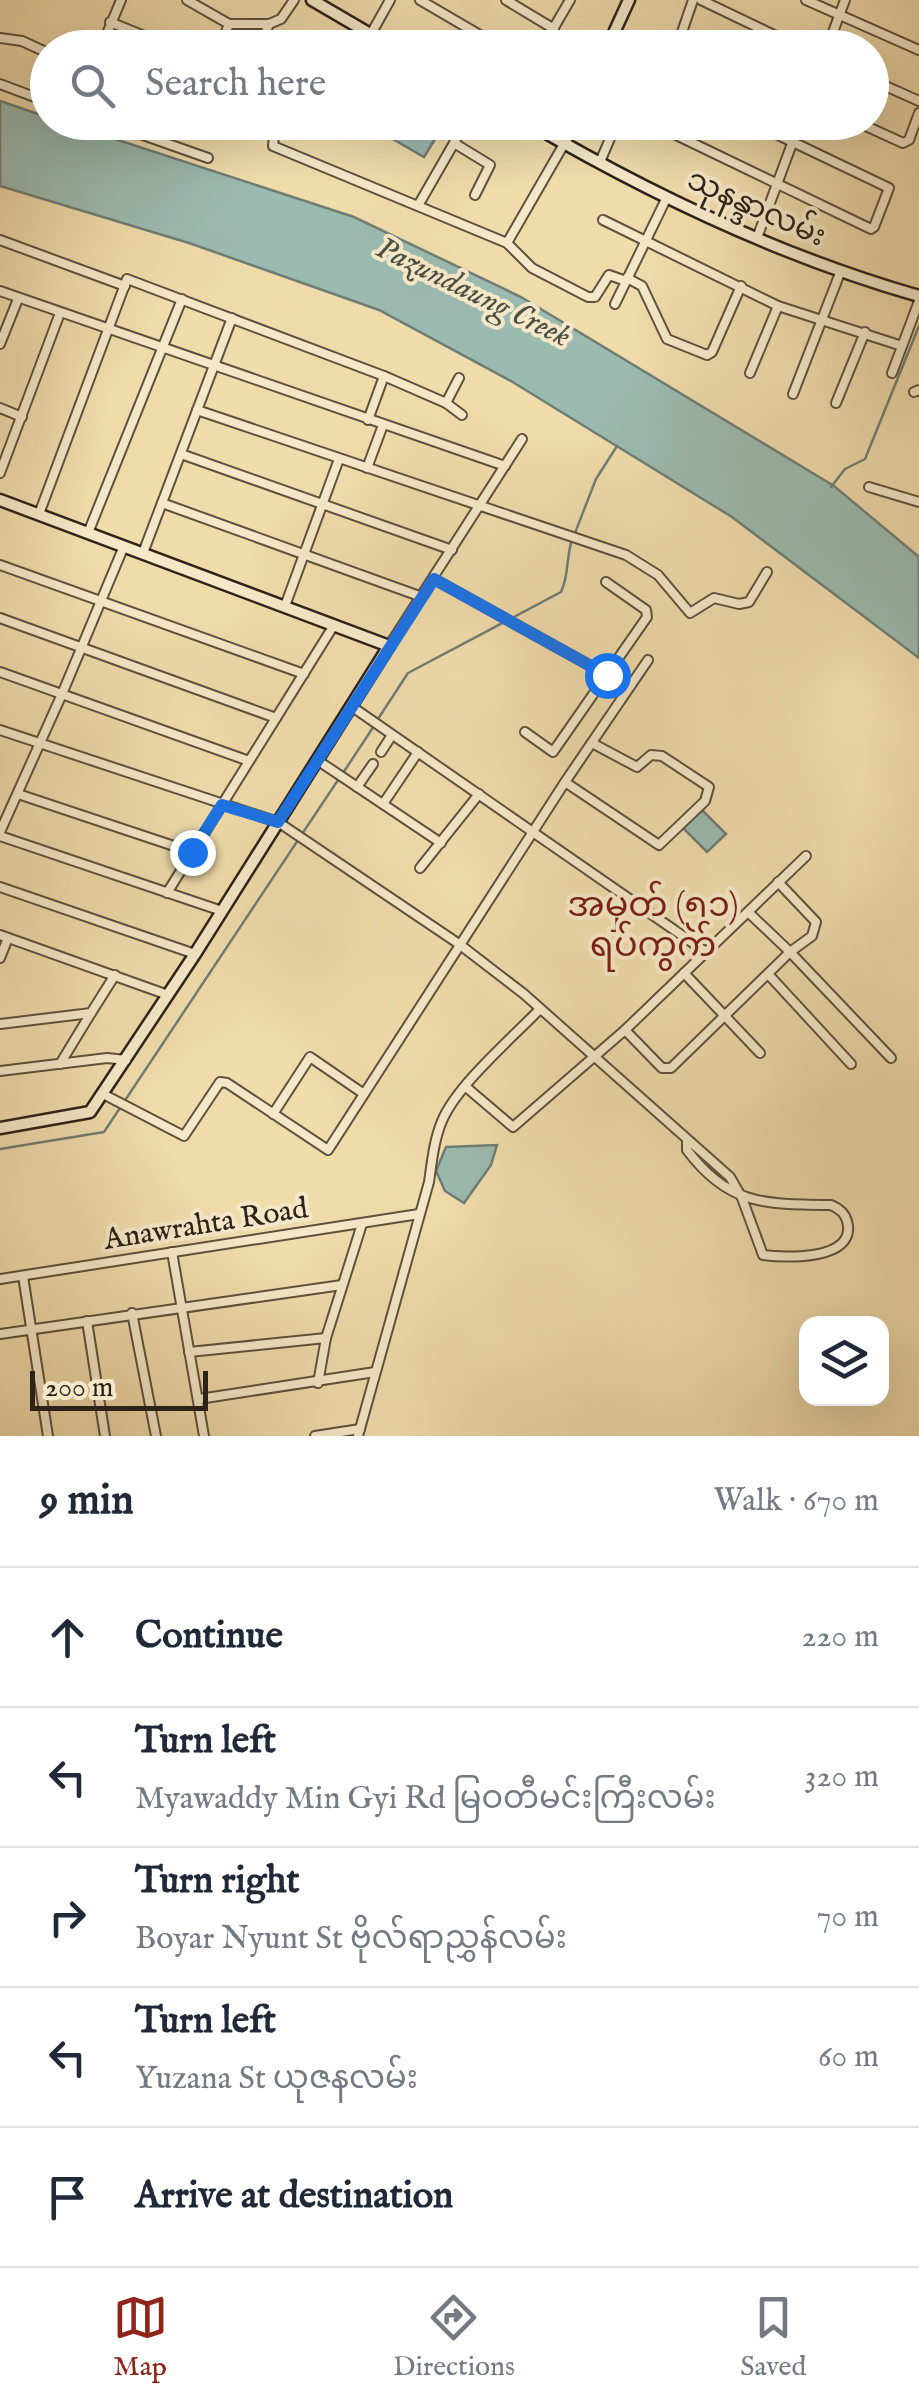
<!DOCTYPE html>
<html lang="en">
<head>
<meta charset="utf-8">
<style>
	body { margin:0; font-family:"IM FELL English","Noto Sans Myanmar",serif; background:#f2f2f3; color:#1f2937 }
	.controls { position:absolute; right:30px; bottom:30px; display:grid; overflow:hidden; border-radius:20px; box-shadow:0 10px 40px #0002 }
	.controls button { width:90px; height:90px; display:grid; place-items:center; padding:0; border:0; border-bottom:2px solid #e0e1e3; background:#fff; color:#1f2937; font:50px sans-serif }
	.scale { position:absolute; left:30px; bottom:25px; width:178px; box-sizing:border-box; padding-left:10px; border:5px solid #2d2319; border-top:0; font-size:28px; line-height:35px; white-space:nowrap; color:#2d2319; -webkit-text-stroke:8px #f5e8c8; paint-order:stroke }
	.stop { position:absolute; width:30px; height:30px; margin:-22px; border:8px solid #1a73e8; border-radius:50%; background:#fff }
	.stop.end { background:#1a73e8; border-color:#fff; box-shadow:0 2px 10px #0008 }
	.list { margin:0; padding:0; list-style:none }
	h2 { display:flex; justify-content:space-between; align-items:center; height:130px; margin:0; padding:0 40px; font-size:42px }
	h2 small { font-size:32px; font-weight:400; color:#747a83 }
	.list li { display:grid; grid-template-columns:65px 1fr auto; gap:30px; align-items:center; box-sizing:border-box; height:140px; padding:0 40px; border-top:2px solid #e0e1e3 }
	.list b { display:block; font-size:38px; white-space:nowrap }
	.list p { margin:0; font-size:32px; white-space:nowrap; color:#747a83 }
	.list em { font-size:32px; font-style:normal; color:#747a83 }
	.icon { flex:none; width:55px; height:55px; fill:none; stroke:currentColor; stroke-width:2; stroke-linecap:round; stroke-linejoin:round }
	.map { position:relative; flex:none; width:919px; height:1436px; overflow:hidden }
	.search { position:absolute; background:#fff; box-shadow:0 10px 40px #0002; left:30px; right:30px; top:30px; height:110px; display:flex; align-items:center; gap:25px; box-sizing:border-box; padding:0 35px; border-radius:55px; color:#747a83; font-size:38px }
	.sheet { height:830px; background:#fff }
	nav { display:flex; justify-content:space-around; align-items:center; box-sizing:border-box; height:140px; border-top:2px solid #e0e1e3; background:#fff; font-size:28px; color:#747a83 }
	nav a { display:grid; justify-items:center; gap:5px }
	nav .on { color:#8f2418 }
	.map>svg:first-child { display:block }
	.water { fill:#9bbab0; stroke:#6f7e74; stroke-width:2.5 }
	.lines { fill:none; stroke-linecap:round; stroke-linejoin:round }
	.stream { stroke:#6f7e74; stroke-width:2.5 }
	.street-casing { stroke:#5e513e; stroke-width:12 }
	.secondary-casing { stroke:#2d2319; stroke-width:15 }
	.street { stroke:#f5e8c8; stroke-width:8 }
	.secondary { stroke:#f5e8c8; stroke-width:10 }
	.route { stroke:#1a73e8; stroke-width:12 }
	.labels { text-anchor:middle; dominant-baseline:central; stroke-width:8; stroke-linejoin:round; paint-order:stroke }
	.street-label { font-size:30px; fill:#2d2319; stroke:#f5e8c8 }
	.water-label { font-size:32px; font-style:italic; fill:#4e5046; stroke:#f5e8c8 }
	.quarter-label { font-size:35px; fill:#7a1f14; stroke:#f5e8c8 }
</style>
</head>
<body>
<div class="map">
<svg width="919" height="1436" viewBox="0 0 919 1436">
	<rect width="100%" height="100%" fill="#f0dbab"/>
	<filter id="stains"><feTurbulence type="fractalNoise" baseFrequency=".002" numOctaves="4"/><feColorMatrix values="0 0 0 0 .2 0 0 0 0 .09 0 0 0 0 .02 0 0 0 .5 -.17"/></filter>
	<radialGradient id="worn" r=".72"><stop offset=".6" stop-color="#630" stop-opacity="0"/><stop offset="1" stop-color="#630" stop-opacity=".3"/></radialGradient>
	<!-- water -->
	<g class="water">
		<polygon points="0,101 47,117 48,122 66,123 354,217 521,297 834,486 919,557 919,658 732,517 511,381 379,310 189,243 0,186"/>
		<polygon points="393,123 393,122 445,123 424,157 386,135"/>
		<polygon points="702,810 726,834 707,852 683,828"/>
		<polygon points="497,1145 491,1165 464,1203 445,1191 436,1171 446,1147"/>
	</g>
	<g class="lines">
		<!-- stream -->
		<g class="stream">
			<polyline points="831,487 845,469 865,459 919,326"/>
			<polyline points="575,533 596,479 617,446"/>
			<path d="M378,719L408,673L561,592C569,576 566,557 572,540"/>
			<polyline points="343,773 374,726"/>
			<polyline points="0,1149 104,1132 338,780"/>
		</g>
		<!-- street casing -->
		<g class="street-casing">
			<g id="street">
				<polyline points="187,0 229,24 269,24 281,19 294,0"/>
				<polyline points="420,0 502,48"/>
				<polyline points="506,0 554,29"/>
				<polyline points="693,0 680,38 694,48"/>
				<polyline points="701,0 801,48"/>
				<polyline points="806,0 919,50"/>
				<polyline points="110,22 174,48"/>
				<polyline points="371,34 390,0"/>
				<polyline points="0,38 22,41 48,53"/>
				<polyline points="101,48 121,0"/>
				<polyline points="220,48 229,24"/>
				<polyline points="259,48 269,24"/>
				<polyline points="542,48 570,0"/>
				<polyline points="827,48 845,0"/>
				<polyline points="872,80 919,101"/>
				<polyline points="0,84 48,102"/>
				<polyline points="106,122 208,158"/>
				<polyline points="216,122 222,122"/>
				<polyline points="271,122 275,126 273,146 507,243 532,268 588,297 595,297 609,275 626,281"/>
				<polyline points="649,122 871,229 874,227 889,188 751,122"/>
				<polyline points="857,122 903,143 909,140 919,113"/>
				<polyline points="454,143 490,165 475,195"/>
				<polyline points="600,162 617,122"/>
				<polyline points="419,204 466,122"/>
				<polyline points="603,220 778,306 902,346"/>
				<polyline points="757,238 800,122"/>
				<polyline points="0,240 125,286"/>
				<polyline points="507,243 564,144"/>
				<polyline points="627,278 642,286 667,339 707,355 712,352 741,286"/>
				<polyline points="0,291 505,466"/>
				<polyline points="615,304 667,197"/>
				<polyline points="0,344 18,299"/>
				<polyline points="750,373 778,306"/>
				<polyline points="892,373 919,301"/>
				<polyline points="384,376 446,403 462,415"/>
				<polyline points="914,392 919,390"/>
				<polyline points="793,394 840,273"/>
				<polyline points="446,403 459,378"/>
				<polyline points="836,403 865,332"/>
				<polyline points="0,408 22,417"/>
				<polyline points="197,410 626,555 658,575 690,613 714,598 739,604 749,602 767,572"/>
				<polyline points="181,454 452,550"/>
				<polyline points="367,468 383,425"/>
				<polyline points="0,473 60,313"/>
				<polyline points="869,487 919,502"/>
				<polyline points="162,503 422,597"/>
				<polyline points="39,514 127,279 384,376 368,420"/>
				<polyline points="88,533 182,299"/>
				<polyline points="143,553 232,318"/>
				<polyline points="0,565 304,674"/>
				<polyline points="434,579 607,675"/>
				<polyline points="285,606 339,459"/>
				<polyline points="0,618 276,718"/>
				<polyline points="389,646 522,439"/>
				<polyline points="0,672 249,761"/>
				<polyline points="351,706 706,952"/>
				<path d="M0,730L278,822L459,944L524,994L730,1177L742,1198L763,1255C785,1258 858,1261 847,1221C845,1213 838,1208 831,1205C765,1204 729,1206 687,1150V1139"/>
				<polyline points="525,732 553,752 647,617 646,610 606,582"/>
				<polyline points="592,743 637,767 651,755 662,756 709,787 705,801 659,845 565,782 648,660"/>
				<polyline points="381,752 392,735"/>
				<polyline points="317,760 441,843"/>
				<polyline points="357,787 373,764"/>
				<polyline points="18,794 192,852"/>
				<polyline points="383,804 418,752"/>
				<polyline points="0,832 62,694 124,546"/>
				<polyline points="0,836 222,911"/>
				<polyline points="420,868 479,794"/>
				<polyline points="778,882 816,922 812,936 790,952 891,1058"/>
				<polyline points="0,887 195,954"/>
				<polyline points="167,893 334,625"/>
				<polyline points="0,935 168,995"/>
				<polyline points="0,958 8,938"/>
				<polyline points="684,973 760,1053"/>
				<polyline points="768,974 851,1064"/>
				<polyline points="0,1024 91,1013 115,975"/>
				<polyline points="625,1030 662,1068 671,1068 790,952 748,912"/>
				<polyline points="60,1064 91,1013"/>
				<polyline points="0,1071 107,1058 126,1060"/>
				<polyline points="466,1087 513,1127 625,1030 806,856"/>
				<polyline points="103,1094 184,1136 220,1082 227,1083 328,1150 565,782"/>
				<polyline points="273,1114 310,1057 364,1094"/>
				<polyline points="172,1252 204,1436"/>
				<polyline points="23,1276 48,1436"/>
				<polyline points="0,1279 419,1214"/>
				<polyline points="132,1313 156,1436"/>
				<polyline points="87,1321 105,1436"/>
				<polyline points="0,1334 342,1285"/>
				<polyline points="189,1352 326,1338"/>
				<polyline points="318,1383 326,1338 362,1224"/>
				<polyline points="199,1399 375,1372"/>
				<polyline points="315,1436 360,1429"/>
				<path d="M358,1436L429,1182C432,1161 434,1140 442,1121C457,1085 512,1038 540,1009"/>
			</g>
		</g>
		<!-- secondary casing -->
		<g class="secondary-casing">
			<g id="secondary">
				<polyline points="312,0 394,48"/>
				<polyline points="607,48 629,0"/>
				<path d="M527,122C650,194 782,257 919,296"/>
				<polyline points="564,144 574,122"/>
				<polyline points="0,500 389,646 195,954 90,1112 0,1128"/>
			</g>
		</g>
		<!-- street -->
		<use href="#street" class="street"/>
		<!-- secondary -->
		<use href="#secondary" class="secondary"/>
	</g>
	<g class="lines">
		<!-- route -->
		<polyline class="route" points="192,852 222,805 278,822 434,579 607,675"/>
	</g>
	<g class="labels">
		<!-- street labels -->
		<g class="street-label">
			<text transform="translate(756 209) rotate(24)">သုနန္ဒာလမ်း</text>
			<text transform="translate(206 1225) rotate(-9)">Anawrahta Road</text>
		</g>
		<!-- water labels -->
		<g class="water-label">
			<text transform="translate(473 293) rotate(26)">Pazundaung Creek</text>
		</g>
		<!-- quarter labels -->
		<g class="quarter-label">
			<text x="653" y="906">အမှတ် (၅၁)<tspan x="653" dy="40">ရပ်ကွက်</tspan></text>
		</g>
	</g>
	<rect width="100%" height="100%" filter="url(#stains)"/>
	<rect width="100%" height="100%" fill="url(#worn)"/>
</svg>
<div class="controls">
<button><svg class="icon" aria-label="layers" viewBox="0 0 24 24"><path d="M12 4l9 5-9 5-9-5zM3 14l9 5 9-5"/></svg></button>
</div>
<div class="scale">200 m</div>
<div class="stop" style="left:607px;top:675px"></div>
<div class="stop end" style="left:192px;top:852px"></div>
<div class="search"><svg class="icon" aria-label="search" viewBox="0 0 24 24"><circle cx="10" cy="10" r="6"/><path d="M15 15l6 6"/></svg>Search here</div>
</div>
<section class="sheet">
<h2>9 min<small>Walk · 670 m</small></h2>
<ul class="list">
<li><svg class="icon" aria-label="ahead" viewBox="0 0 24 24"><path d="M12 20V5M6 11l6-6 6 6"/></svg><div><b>Continue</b></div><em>220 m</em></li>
<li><svg class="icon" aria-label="left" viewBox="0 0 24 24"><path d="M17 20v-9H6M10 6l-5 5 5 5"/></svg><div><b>Turn left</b><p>Myawaddy Min Gyi Rd မြဝတီမင်းကြီးလမ်း</p></div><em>320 m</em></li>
<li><svg class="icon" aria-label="right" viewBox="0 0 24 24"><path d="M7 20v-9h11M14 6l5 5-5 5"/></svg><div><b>Turn right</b><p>Boyar Nyunt St ဗိုလ်ရာညွှန်လမ်း</p></div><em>70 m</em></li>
<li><svg class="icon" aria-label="left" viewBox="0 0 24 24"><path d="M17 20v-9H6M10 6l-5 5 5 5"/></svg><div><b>Turn left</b><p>Yuzana St ယုဇနလမ်း</p></div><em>60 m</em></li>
<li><svg class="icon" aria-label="arrive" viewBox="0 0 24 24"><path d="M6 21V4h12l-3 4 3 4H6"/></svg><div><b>Arrive at destination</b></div></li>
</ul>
</section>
<nav>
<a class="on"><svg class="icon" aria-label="map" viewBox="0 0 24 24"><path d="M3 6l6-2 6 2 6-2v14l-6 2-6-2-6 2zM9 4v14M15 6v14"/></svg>Map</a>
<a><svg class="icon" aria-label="directions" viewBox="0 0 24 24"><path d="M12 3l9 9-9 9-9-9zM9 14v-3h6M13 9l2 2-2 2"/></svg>Directions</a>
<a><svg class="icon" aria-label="saved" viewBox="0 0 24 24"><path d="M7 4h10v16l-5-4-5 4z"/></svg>Saved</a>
</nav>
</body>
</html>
